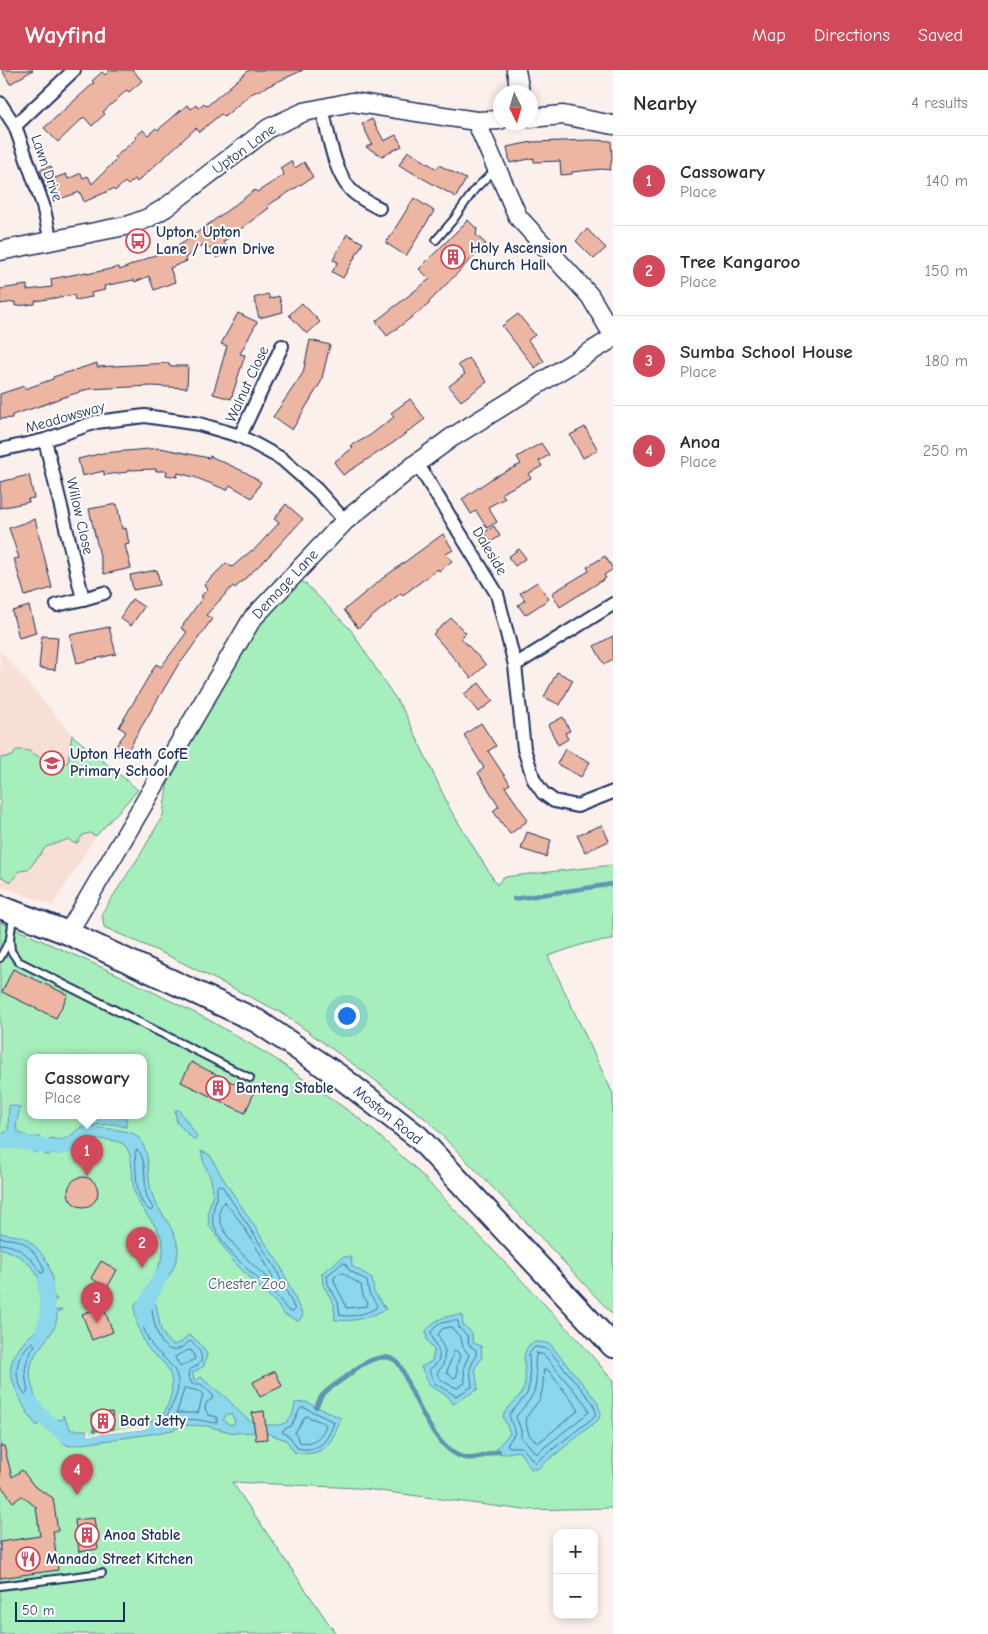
<!DOCTYPE html>
<html lang="en">
<head>
<meta charset="utf-8">
<style>
	body { margin:0; font-family:"Comic Neue",sans-serif; background:#f7f7f7; color:#2b2b33 }
	.controls { position:absolute; right:15px; bottom:15px; display:grid; overflow:hidden; border-radius:10px; box-shadow:0 2px 8px #0003 }
	.controls button { width:45px; height:45px; display:grid; place-items:center; padding:0; border:0; border-bottom:1px solid #e1e1e2; background:#fff; color:#2b2b33; font:25px sans-serif }
	.compass { position:absolute; left:493px; top:15px; width:45px; height:45px; border-radius:50%; background:#fff; box-shadow:0 2px 8px #0003; rotate:175deg }
	.scale { position:absolute; left:15px; bottom:12px; width:110px; box-sizing:border-box; padding-left:5px; border:2px solid #1b2f5e; border-top:0; font-size:14px; line-height:18px; white-space:nowrap; color:#1b2f5e; -webkit-text-stroke:4px #fff; paint-order:stroke }
	.you { position:absolute; left:346px; top:945px; width:18px; height:18px; margin:-12px; border:4px solid #fff; border-radius:50%; background:#1a73e8; box-shadow:0 0 0 8px #1a73e833 }
	.badge { display:grid; place-items:center; width:32px; height:32px; border-radius:50%; background:#d1495b; color:#fff; font-size:16px; font-weight:700 }
	.pin { position:absolute; translate:-50% -41px; filter:drop-shadow(0 1px 2px #0008) }
	.pin::after { content:''; position:absolute; top:26px; width:18px; height:15px; background:inherit; clip-path:polygon(0 0,100% 0,50% 100%) }
	.popup { position:absolute; left:27px; top:984px; width:120px; height:65px; box-sizing:border-box; display:grid; place-content:center; border-radius:10px; background:#fff; filter:drop-shadow(0 1px 4px #0005); font-size:16px; white-space:nowrap; color:#7c7c81 }
	.popup b { font-size:19px; color:#2b2b33 }
	.popup::after { content:''; position:absolute; left:50%; top:100%; margin-left:-10px; border:10px solid transparent; border-top-color:#fff }
	.list { margin:0; padding:0; list-style:none }
	h2 { display:flex; justify-content:space-between; align-items:center; height:65px; margin:0; padding:0 20px; font-size:21px }
	h2 small { font-size:16px; font-weight:400; color:#7c7c81 }
	.list li { display:grid; grid-template-columns:32px 1fr auto; gap:15px; align-items:center; box-sizing:border-box; height:90px; padding:0 20px; border-top:1px solid #e1e1e2 }
	.list b { display:block; font-size:19px; white-space:nowrap }
	.list p { margin:0; font-size:16px; white-space:nowrap; color:#7c7c81 }
	.list em { font-size:16px; font-style:normal; color:#7c7c81 }
	.map { position:relative; flex:none; width:613px; height:1564px; overflow:hidden }
	header { display:flex; align-items:center; gap:30px; box-sizing:border-box; height:70px; padding:0 25px; background:#d1495b; color:#fff }
	header strong { font-size:24px }
	nav { display:flex; gap:28px; margin-inline-start:auto; font-size:18px }
	main { display:flex }
	aside { flex:1; background:#fff }
	.map>svg:first-child { display:block }
	.built { fill:#f7dfd6 }
	.green { fill:#a6eebb; stroke:#608e8c; fill-rule:evenodd }
	.water { fill:#8bd7ec; stroke:#5e94b3; fill-rule:evenodd }
	.pier { fill:#fbf0ec }
	.lines { fill:none; stroke-linecap:round; stroke-linejoin:round }
	.shore { stroke:#487297; stroke-width:1 }
	.stream { stroke:#5e94b3; stroke-width:4.5 }
	.canal { stroke:#8bd7ec; stroke-width:15 }
	.building { fill:#edb6a2; stroke:#1b2f5e }
	.lane-casing { stroke:#1b2f5e; stroke-width:10 }
	.street-casing { stroke:#1b2f5e; stroke-width:16 }
	.secondary-casing { stroke:#1b2f5e; stroke-width:21 }
	.highway-casing { stroke:#1b2f5e; stroke-width:26 }
	.lane { stroke:#fff; stroke-width:6 }
	.street { stroke:#fff; stroke-width:12 }
	.secondary { stroke:#fff; stroke-width:18 }
	.highway { stroke:#fff; stroke-width:22 }
	.labels { text-anchor:middle; dominant-baseline:central; stroke-width:4; stroke-linejoin:round; paint-order:stroke }
	.street-label { font-size:15px; fill:#1b2f5e; stroke:#fff }
	.poi-label { font-size:15px; font-weight:bold; fill:#1b2f5e; stroke:#fff; text-anchor:start }
	.park-label { font-size:15px; fill:#3e5f75; stroke:#fff }
</style>
</head>
<body>
<header>
<strong>Wayfind</strong>
<nav><a>Map</a><a>Directions</a><a>Saved</a></nav>
</header>
<main>
<div class="map">
<svg width="613" height="1564" viewBox="0 0 613 1564">
	<rect width="100%" height="100%" fill="#fbf0ec"/>
	<filter id="ink" filterUnits="userSpaceOnUse"><feTurbulence type="fractalNoise" baseFrequency=".02" numOctaves="2"/><feDisplacementMap in="SourceGraphic" scale="10" xChannelSelector="R" yChannelSelector="G"/><feConvolveMatrix kernelMatrix="1 2 1 2 8 2 1 2 1" color-interpolation-filters="sRGB"/></filter>
	<g filter="url(#ink)">
		<!-- built -->
		<polygon class="built" points="0,580 72,665 138,720 96,766 53,835 0,816"/>
		<!-- green -->
		<g class="green">
			<polygon points="299,510 306,514 350,559 405,643 450,739 497,815 503,807 613,795 613,870 587,873 548,886 613,1024 613,1245 533,1159 427,1050 367,1004 282,943 171,887 104,857 102,843 142,782 163,745 167,716 179,684 255,561"/>
			<path d="M72,665L138,720L96,766L90,763L83,765L77,773H73L69,769L46,777L28,800L19,801L11,812L0,806V688L13,686L16,680C20,680 26,680 29,681C44,688 50,700 68,692Z"/>
			<path d="M0,852L119,905L209,950L274,988L360,1049L415,1098L582,1274L613,1311V1438L524,1440L357,1418L232,1412L336,1564H0ZM31,987H143V1045H31Z"/>
		</g>
		<!-- water -->
		<g class="water">
			<polygon points="9,1035 20,1037 16,1056 18,1062 29,1067 40,1067 35,1083 23,1076 0,1077 0,1066 8,1060"/>
			<polygon points="175,1040 179,1040 197,1066 195,1071 177,1053"/>
			<polygon points="84,1045 126,1045 126,1057 113,1054 92,1055 87,1053"/>
			<path d="M81,1057C92,1057 129,1059 137,1066C152,1081 146,1106 152,1124C158,1143 176,1157 178,1179C179,1195 165,1210 159,1223L145,1221C153,1207 165,1190 163,1174C160,1155 141,1143 135,1124C130,1110 136,1077 119,1072C109,1069 94,1068 84,1072C79,1074 76,1078 72,1080C65,1085 53,1084 45,1085L50,1068C68,1072 68,1067 81,1057Z"/>
			<polygon points="201,1081 210,1085 222,1107 280,1195 303,1246 298,1251 283,1244 277,1234 232,1190 209,1155 208,1142 213,1124 211,1109 204,1093"/>
			<path d="M0,1163L24,1167L37,1178L48,1193L52,1206L53,1225L57,1230H40C40,1224 41,1216 39,1210C34,1193 16,1183 0,1178Z"/>
			<path d="M343,1187H351L352,1196L372,1208L374,1222L386,1239C368,1248 355,1252 335,1250L334,1234L323,1215L322,1203Z"/>
			<path d="M140,1230L156,1234L161,1260L167,1270L173,1275L182,1272L188,1265C198,1269 202,1276 207,1284L204,1296L192,1303L195,1311L201,1307C208,1314 215,1319 223,1325C234,1334 241,1347 254,1353L255,1362L234,1363L207,1356L183,1355L172,1360L151,1364L69,1376L62,1372L48,1357L56,1350L63,1349V1345L71,1360H87L88,1366L147,1359L146,1352L160,1349C172,1332 178,1309 163,1292C158,1287 152,1284 148,1278C140,1265 134,1249 135,1234ZM227,1344H231L235,1350L234,1354L230,1355L223,1350Z"/>
			<path d="M62,1240L57,1243C58,1271 25,1277 31,1311C34,1327 37,1331 47,1343L37,1356C27,1345 14,1320 11,1304C9,1294 15,1283 21,1276C34,1258 39,1267 43,1241Z"/>
			<path d="M462,1245L463,1255L472,1263L473,1273L481,1276L482,1287L475,1298L478,1319L453,1334L448,1326L430,1316L421,1297L432,1291L434,1280L427,1270L426,1261C438,1247 444,1246 462,1245Z"/>
			<path d="M533,1272H541L550,1274L597,1331L601,1344L598,1350L537,1399H531L519,1381L501,1384L497,1378L510,1363L503,1346C509,1333 523,1328 525,1313C527,1298 518,1282 533,1272Z"/>
			<path d="M306,1332L341,1348C331,1374 325,1388 294,1382L286,1370L266,1363L265,1355C285,1356 292,1354 295,1333Z"/>
		</g>
		<!-- pier -->
		<polygon class="pier" points="144,1352 146,1352 147,1359 88,1366 87,1360 89,1360 90,1364 144,1356"/>
		<g class="lines">
			<!-- shore -->
			<g class="shore">
				<path d="M137,1080C147,1086 144,1112 146,1123C147,1128 150,1133 153,1138L151,1141C133,1131 137,1100 135,1083Z"/>
				<path d="M219,1115L222,1116L275,1197L293,1235L295,1240L293,1242C286,1241 285,1236 280,1230C266,1214 249,1202 235,1187C227,1178 218,1166 214,1155C209,1142 219,1130 217,1117Z"/>
				<path d="M224,1132C234,1139 268,1194 273,1208L272,1210H269C254,1195 204,1155 224,1132Z"/>
				<path d="M0,1168C6,1169 14,1169 20,1171C29,1175 44,1192 44,1202L41,1203C31,1187 19,1175 0,1174"/>
				<path d="M343,1193L346,1194L349,1200L367,1211L369,1223L377,1235L376,1238C366,1244 351,1248 340,1245L338,1232L328,1214L327,1206Z"/>
				<path d="M340,1203H343L361,1215L363,1226L368,1233L367,1236L346,1238C344,1227 334,1217 334,1208Z"/>
				<path d="M142,1235L152,1239C153,1249 158,1278 172,1280C179,1281 185,1275 190,1271C196,1275 205,1285 200,1293C198,1296 192,1298 189,1300L188,1306L192,1314H201L213,1325V1328L206,1333L205,1339L209,1345L217,1347V1353C206,1352 195,1348 184,1350C176,1351 171,1356 164,1354C167,1341 178,1329 178,1315C179,1297 163,1289 153,1277C146,1267 139,1249 140,1237Z"/>
				<path d="M451,1251H458L459,1258L467,1265L469,1275L476,1280V1286L470,1298L472,1317L456,1326L434,1313L429,1300C430,1298 433,1297 435,1295C446,1284 432,1273 431,1262L438,1254Z"/>
				<path d="M451,1257L461,1268L463,1277L469,1285L464,1296L465,1313L457,1318C449,1314 440,1312 437,1303L443,1295L445,1281L438,1265L442,1259Z"/>
				<path d="M32,1272L35,1275C23,1295 24,1299 28,1322L25,1324C12,1307 15,1286 32,1272Z"/>
				<polygon points="535,1277 548,1279 593,1333 596,1343 594,1347 535,1393 522,1377 510,1377 507,1375 515,1363 509,1345 527,1324 530,1312 529,1284"/>
				<polygon points="189,1280 192,1281 195,1289 180,1297 175,1287"/>
				<polygon points="454,1281 457,1281 460,1286 457,1295 457,1306 454,1308 447,1303"/>
				<path d="M537,1283L544,1285L587,1336L589,1342L536,1384L527,1373L521,1369V1360L516,1347C524,1335 535,1328 536,1312C537,1303 533,1292 537,1283Z"/>
				<polygon points="544,1300 548,1300 579,1340 538,1373 529,1365 525,1349 540,1329 543,1316"/>
				<polygon points="185,1318 199,1321 203,1325 198,1343 177,1343"/>
				<path d="M301,1338H305L334,1352C328,1371 319,1383 297,1378L290,1367L282,1362L283,1360L291,1356Z"/>
				<path d="M306,1346L324,1353L326,1355C322,1367 313,1375 300,1372L295,1363Z"/>
			</g>
			<!-- stream -->
			<g class="stream">
				<polyline points="514,829 613,814"/>
				<path d="M316,1337C318,1334 319,1330 321,1327C326,1319 343,1310 351,1303C361,1294 382,1281 396,1291C403,1297 405,1307 408,1314C419,1337 436,1378 462,1387C474,1391 488,1384 499,1381"/>
			</g>
			<!-- canal -->
			<g class="canal">
				<path d="M0,1072C23,1068 46,1081 68,1076"/>
				<polyline points="144,1250 143,1239 161,1206"/>
				<polyline points="43,1260 48,1247 45,1211"/>
				<polyline points="31,1332 40,1345 66,1366"/>
			</g>
		</g>
		<!-- building -->
		<g class="building">
			<polygon points="2,0 33,0 10,14"/>
			<polygon points="110,0 133,0 142,11 129,22 127,20 103,42 105,44 92,56 84,47 58,72 44,58 94,13 92,11 102,2 105,5"/>
			<polygon points="249,0 303,0 251,24 224,47 221,44 199,62 196,58 137,112 135,109 128,115 125,112 115,121 113,119 84,132 80,122 54,131 50,120 47,121 40,100 51,96 55,108 66,104 68,109 81,103 83,108 88,106 92,114 117,89 115,87 136,69 135,67 143,60 148,65 156,58 158,60 187,35 191,39 196,35 198,38 204,33 207,36"/>
			<polygon points="372,49 384,71 396,65 402,76 382,86 366,77 372,74 362,54"/>
			<polygon points="591,70 611,71 612,88 610,100 602,99 572,102 572,104 561,105 560,91 534,92 534,88 510,93 507,77 532,72"/>
			<polygon points="408,81 437,99 439,95 466,109 456,127 399,95"/>
			<polygon points="291,91 295,98 304,92 313,107 267,136 269,138 223,172 229,179 217,188 205,173 185,188 187,191 170,198 175,212 154,220 149,206 135,212 134,210 104,216 105,220 91,223 92,227 75,230 74,225 35,231 35,234 15,236 15,232 0,234 0,219 27,215 27,220 52,217 51,209 87,202 87,204 119,197 120,200 183,173 255,120 257,122 284,105 280,98"/>
			<polygon points="414,128 434,141 406,186 386,173"/>
			<polygon points="468,150 477,159 476,165 486,174 429,232 429,234 387,266 376,251 430,209 419,199"/>
			<polygon points="587,159 606,178 594,189 576,171"/>
			<polygon points="347,164 363,173 343,208 332,202 338,192 333,190"/>
			<polygon points="268,224 270,229 279,226 283,242 259,248 254,228"/>
			<polygon points="302,233 320,252 307,264 289,245"/>
			<polygon points="238,243 257,252 240,284 245,285 231,329 213,324 227,276 221,274"/>
			<polygon points="518,244 535,265 528,270 544,291 535,298 502,256"/>
			<polygon points="310,270 330,275 321,312 292,360 273,347 303,303"/>
			<polygon points="469,288 487,312 461,331 449,316 465,304 458,295"/>
			<polygon points="97,293 97,297 169,293 169,296 188,296 187,318 152,316 89,319 49,332 49,333 12,345 12,348 0,349 0,324 24,316 25,319 53,309 53,307"/>
			<polygon points="410,329 425,349 393,373 343,405 334,392 353,378 351,376 369,366 394,347 391,343"/>
			<polygon points="585,357 598,380 583,388 570,365"/>
			<polygon points="541,373 549,385 539,391 542,396 528,404 531,408 502,423 505,428 488,437 497,452 487,458 476,441 471,444 462,429 494,407 521,394 517,387"/>
			<polygon points="160,378 209,388 210,386 247,403 261,412 252,428 230,415 227,420 194,407 178,403 177,407 166,405 167,401 156,401 156,399 128,400 128,402 104,405 104,401 82,406 78,389 103,383"/>
			<polygon points="29,405 34,428 28,429 29,432 0,438 0,412"/>
			<polygon points="117,434 122,459 126,458 129,474 125,475 131,498 104,504 89,439"/>
			<polygon points="286,434 303,449 267,488 235,518 233,516 206,545 212,549 182,591 181,590 133,671 134,671 122,688 112,681 126,662 119,657 156,594 161,597 187,562 181,558 203,527 201,526 208,519 204,515 226,493 232,497 252,480 253,481 279,453 274,449"/>
			<polygon points="35,449 52,518 25,526 14,489 19,488 9,458"/>
			<polygon points="494,456 500,466 491,472 484,463"/>
			<polygon points="443,464 453,480 446,484 452,491 439,501 438,499 403,525 401,523 358,558 344,540 383,508"/>
			<polygon points="519,479 526,488 515,496 508,487"/>
			<polygon points="605,486 613,499 604,505 606,508 560,537 552,523 589,501 587,497"/>
			<polygon points="157,500 160,515 133,520 130,505"/>
			<polygon points="537,512 549,529 525,545 518,535 525,530 520,523"/>
			<polygon points="132,529 144,537 131,556 120,548"/>
			<polygon points="29,536 36,563 19,568 12,541"/>
			<polygon points="451,548 466,563 461,568 486,595 471,608 433,564"/>
			<polygon points="109,557 116,584 77,593 70,565"/>
			<polygon points="42,566 58,567 55,600 39,598"/>
			<polygon points="613,566 613,589 604,594 594,576"/>
			<polygon points="557,602 573,610 560,635 544,627"/>
			<polygon points="479,613 493,631 478,642 464,624"/>
			<polygon points="563,647 570,661 565,663 568,669 558,675 548,655"/>
			<polygon points="481,653 496,676 488,681 510,714 505,717 526,747 526,752 510,764 493,741 499,736 478,703 484,698 464,665"/>
			<polygon points="565,679 590,692 581,707 557,694"/>
			<polygon points="602,755 609,771 585,782 577,765"/>
			<polygon points="527,762 551,770 546,787 521,779"/>
			<polygon points="13,899 68,925 56,948 2,922"/>
			<polygon points="191,992 254,1023 245,1043 181,1012"/>
			<circle cx="83" cy="1122" r="15"/>
			<polygon points="101,1191 117,1200 107,1218 91,1208"/>
			<polygon points="103,1236 113,1262 92,1270 82,1244"/>
			<polygon points="275,1301 282,1316 260,1327 253,1312"/>
			<polygon points="264,1341 267,1369 256,1370 252,1343"/>
			<polygon points="112,1342 114,1359 94,1361 92,1344"/>
			<polygon points="0,1376 4,1376 12,1407 22,1400 34,1416 53,1428 58,1461 53,1461 58,1500 0,1508 0,1472 40,1466 36,1437 22,1426 13,1432 0,1414"/>
			<polygon points="94,1448 98,1479 79,1482 75,1450"/>
		</g>
		<g class="lines">
			<!-- lane casing -->
			<g class="lane-casing">
				<g id="lane">
					<polyline points="436,170 454,149 475,119 496,99"/>
					<polyline points="10,869 11,881 18,891 250,1008"/>
					<polyline points="0,888 10,869 13,846"/>
					<polyline points="0,1516 102,1503"/>
				</g>
			</g>
			<!-- street casing -->
			<g class="street-casing">
				<g id="street">
					<polyline points="0,33 15,56"/>
					<path d="M322,38C328,61 333,100 350,119C357,127 369,133 379,138"/>
					<polyline points="51,172 43,135 15,56 74,0"/>
					<polyline points="240,366 282,276"/>
					<polyline points="45,370 83,529 57,535"/>
					<polyline points="0,380 45,370 96,352 145,346 199,354 240,366 282,389 317,420 345,451"/>
					<polyline points="417,393 497,524 515,595 524,679 534,710 543,723 554,731 577,736 613,722"/>
					<polyline points="83,529 104,523"/>
					<polyline points="515,595 613,534"/>
				</g>
			</g>
			<!-- secondary casing -->
			<g class="secondary-casing">
				<g id="secondary">
					<polyline points="516,0 520,22"/>
					<polyline points="530,48 563,45 613,55"/>
					<polyline points="476,51 518,147 590,226 613,265"/>
					<polyline points="0,181 130,155 148,148 165,138 269,58 304,42 352,32 476,51 500,50"/>
					<polyline points="68,863 252,549 345,451 417,393 451,368 613,268"/>
				</g>
			</g>
			<!-- highway casing -->
			<g class="highway-casing">
				<polyline id="highway" points="0,837 68,863 257,951 339,1006 418,1067 613,1276"/>
			</g>
			<!-- lane -->
			<use href="#lane" class="lane"/>
			<!-- street -->
			<use href="#street" class="street"/>
			<!-- secondary -->
			<use href="#secondary" class="secondary"/>
			<!-- highway -->
			<use href="#highway" class="highway"/>
		</g>
	</g>
	<!-- icons -->
	<defs>
		<g id="bus-ring" transform="scale(1.25)"><circle r="9.5" fill="#fff" stroke="#d1495b" stroke-width="1.5"/><path d="M-5-6H5V4H4V6H2V4H-2V6H-4V4H-5ZM-3.5-4V0h7V-4ZM-3.5 1.2v1.5H-2V1.2ZM2 1.2v1.5H3.5V1.2Z" fill="#d1495b"/></g>
		<g id="building-ring" transform="scale(1.25)"><circle r="9.5" fill="#fff" stroke="#d1495b" stroke-width="1.5"/><path d="M-4-6H4V6H1V3H-1V6H-4ZM-2.5-4.3h1.7v1.8h-1.7ZM.8-4.3h1.7v1.8H.8ZM-2.5-1h1.7V.8h-1.7ZM.8-1h1.7V.8H.8Z" fill="#d1495b"/></g>
		<g id="school-ring" transform="scale(1.25)"><circle r="9.5" fill="#fff" stroke="#d1495b" stroke-width="1.5"/><path d="M0-5L7-2L0 1L-7-2ZM-4 1L0 2.5L4 1V4Q0 6-4 4Z" fill="#d1495b"/></g>
		<g id="restaurant-ring" transform="scale(1.25)"><circle r="9.5" fill="#fff" stroke="#d1495b" stroke-width="1.5"/><path d="M-5-6h1v4h1v-4h1v4h1v-4h1v5L-1.5 .5V6h-2V.5L-5-1ZM5-6V6H3V1.5H1.5Q1.5-4 5-6Z" fill="#d1495b"/></g>
	</defs>
	<g fill-rule="evenodd">
		<use href="#bus-ring" x="138" y="171"/>
		<use href="#building-ring" x="453" y="187"/>
		<use href="#school-ring" x="52" y="693"/>
		<use href="#building-ring" x="218" y="1018"/>
		<use href="#building-ring" x="103" y="1351"/>
		<use href="#building-ring" x="87" y="1465"/>
		<use href="#restaurant-ring" x="28" y="1489"/>
	</g>
	<g class="labels">
		<!-- street labels -->
		<g class="street-label">
			<text transform="translate(244 79) rotate(-36)">Upton Lane</text>
			<text transform="translate(47 98) rotate(71)">Lawn Drive</text>
			<text transform="translate(247 314) rotate(-65)">Walnut Close</text>
			<text transform="translate(65 347) rotate(-16)">Meadowsway</text>
			<text transform="translate(80 446) rotate(77)">Willow Close</text>
			<text transform="translate(490 481) rotate(59)">Daleside</text>
			<text transform="translate(285 514) rotate(-47)">Demage Lane</text>
			<text transform="translate(388 1045) rotate(39)">Moston Road</text>
		</g>
		<!-- poi labels -->
		<g class="poi-label">
			<text x="156" y="162">Upton, Upton<tspan x="156" dy="17">Lane / Lawn Drive</tspan></text>
			<text x="470" y="178">Holy Ascension<tspan x="470" dy="17">Church Hall</tspan></text>
			<text x="70" y="684">Upton Heath CofE<tspan x="70" dy="17">Primary School</tspan></text>
			<text x="236" y="1018">Banteng Stable</text>
			<text x="120" y="1351">Boat Jetty</text>
			<text x="104" y="1465">Anoa Stable</text>
			<text x="46" y="1489">Manado Street Kitchen</text>
		</g>
		<!-- park labels -->
		<g class="park-label">
			<text x="247" y="1214">Chester Zoo</text>
		</g>
	</g>
</svg>
<div class="controls">
<button>+</button>
<button>−</button>
</div>
<svg class="compass" viewBox="-18 -18 36 36"><path d="M0-13l5 13h-10z" fill="#e53935"/><path d="M0 13l5-13h-10z" fill="#7c7c81"/></svg>
<div class="scale">50 m</div>
<div class="you"></div>
<div class="pin badge" style="left:87px;top:1106px">1</div>
<div class="popup"><b>Cassowary</b>Place</div>
<div class="pin badge" style="left:142px;top:1198px">2</div>
<div class="pin badge" style="left:97px;top:1253px">3</div>
<div class="pin badge" style="left:77px;top:1425px">4</div>
</div>
<aside>
<h2>Nearby<small>4 results</small></h2>
<ul class="list">
<li><span class="badge">1</span><div><b>Cassowary</b><p>Place</p></div><em>140 m</em></li>
<li><span class="badge">2</span><div><b>Tree Kangaroo</b><p>Place</p></div><em>150 m</em></li>
<li><span class="badge">3</span><div><b>Sumba School House</b><p>Place</p></div><em>180 m</em></li>
<li><span class="badge">4</span><div><b>Anoa</b><p>Place</p></div><em>250 m</em></li>
</ul>
</aside>
</main>
</body>
</html>
